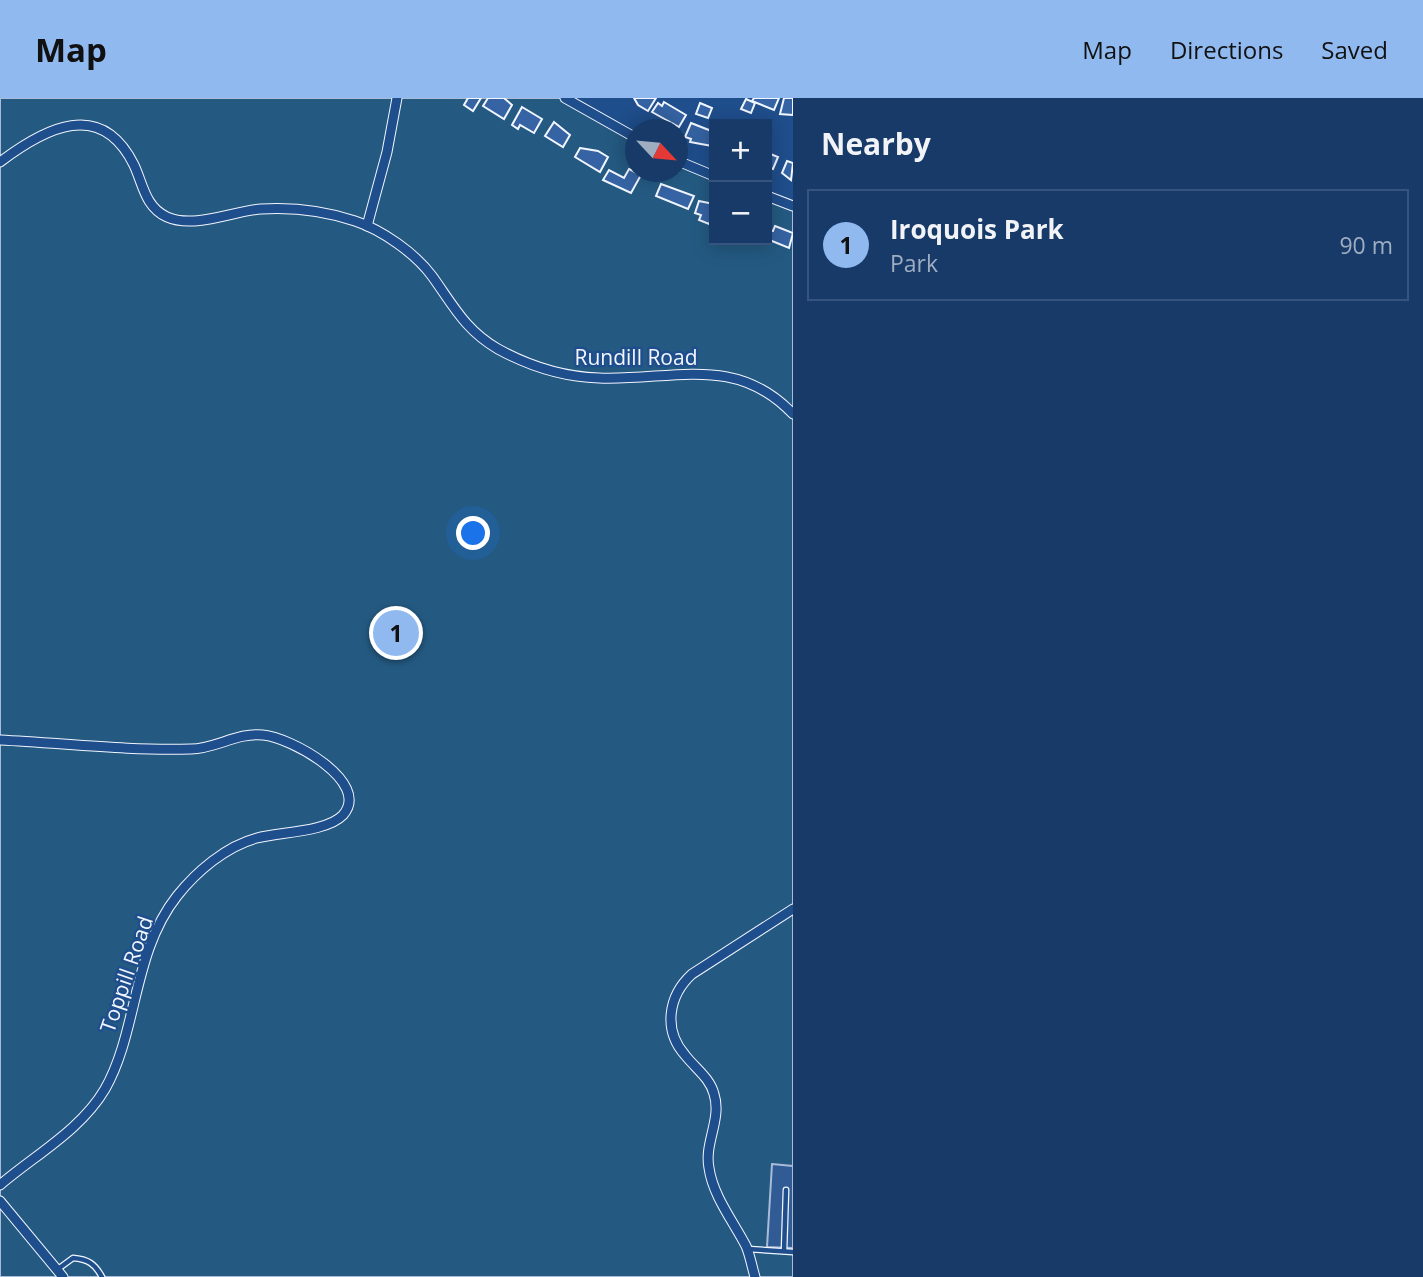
<!DOCTYPE html>
<html lang="en">
<head>
<meta charset="utf-8">
<style>
	body { margin:0; font-family:"Open Sans",sans-serif; background:#244571; color:#f1f3f6 }
	.controls { position:absolute; right:21px; top:21px; display:grid; overflow:hidden; border-radius:0px; box-shadow:0 4px 18px #0003 }
	.controls button { width:63px; height:63px; display:grid; place-items:center; padding:0; border:0; border-bottom:2px solid #36547d; background:#173a69; color:#f1f3f6; font:35px sans-serif }
	.compass { position:absolute; left:625px; top:21px; width:63px; height:63px; border-radius:50%; background:#173a69; box-shadow:0 4px 18px #0003; rotate:116deg }
	.you { position:absolute; left:474px; top:436px; width:24px; height:24px; margin:-18px; border:5px solid #fff; border-radius:50%; background:#1a73e8; box-shadow:0 0 0 10px #1a73e833 }
	.badge { display:grid; place-items:center; width:46px; height:46px; border-radius:50%; background:#90b9f0; color:#111; font-size:23px; font-weight:700 }
	.pin { position:absolute; translate:-50% -50%; border:4px solid #fff; box-shadow:0 2px 7px #0006 }
	.list { margin:0; padding:0; list-style:none }
	h2 { display:flex; justify-content:space-between; align-items:center; height:91px; margin:0; padding:0 28px; font-size:30px }
	h2 small { font-size:23px; font-weight:400; color:#9eadc0 }
	.list li { display:grid; grid-template-columns:46px 1fr auto; gap:21px; align-items:center; box-sizing:border-box; height:112px; margin:0 14px 14px; padding:0 14px; border:2px solid #36547d; border-radius:0px }
	.list b { display:block; font-size:26px; white-space:nowrap }
	.list p { margin:0; font-size:23px; white-space:nowrap; color:#9eadc0 }
	.list em { font-size:23px; font-style:normal; color:#9eadc0 }
	.map { position:relative; flex:none; width:793px; height:1179px; overflow:hidden }
	header { display:flex; align-items:center; gap:42px; box-sizing:border-box; height:98px; padding:0 35px; background:#90b9f0; color:#111 }
	header strong { font-size:33px }
	nav { display:flex; gap:38px; margin-inline-start:auto; font-size:24px }
	main { display:flex }
	aside { flex:1; background:#173a69 }
	.map>svg:first-child { display:block }
	.green { fill:#245a82; stroke:#a8bbd7; stroke-width:2 }
	.parking { fill:#305b95; stroke:#a8bbd7; stroke-width:2 }
	.building { fill:#3563a3; stroke:#f2f6ff; stroke-width:2 }
	.lines { fill:none; stroke-linecap:round; stroke-linejoin:round }
	.lane-casing { stroke:#f2f6ff; stroke-width:7 }
	.street-casing { stroke:#f2f6ff; stroke-width:11 }
	.lane { stroke:#1f4e8c; stroke-width:4.5 }
	.street { stroke:#1f4e8c; stroke-width:9 }
	.labels { text-anchor:middle; dominant-baseline:central; stroke-width:5; stroke-linejoin:round; paint-order:stroke }
	.street-label { font-size:21px; fill:#f2f6ff; stroke:#1f4e8c }
</style>
</head>
<body>
<header>
<strong>Map</strong>
<nav><a>Map</a><a>Directions</a><a>Saved</a></nav>
</header>
<main>
<div class="map">
<svg width="793" height="1179" viewBox="0 0 793 1179">
	<rect width="100%" height="100%" fill="#1f4e8c"/>
	<!-- green -->
	<polygon class="green" points="0,0 565,0 635,40 636,74 678,74 678,62 714,77 714,142 767,142 767,97 793,108 793,1179 0,1179"/>
	<!-- parking -->
	<polygon class="parking" points="772,1066 793,1068 793,1150 767,1149"/>
	<!-- building -->
	<g class="building">
		<polygon points="468,0 481,0 473,13 464,7"/>
		<polygon points="488,0 504,0 512,7 504,21 483,8"/>
		<polygon points="634,0 656,0 648,13 638,7"/>
		<polygon points="754,0 779,0 774,12 752,3"/>
		<polygon points="784,0 793,0 793,17 780,16"/>
		<polygon points="746,1 755,5 751,15 741,11"/>
		<polygon points="664,4 686,17 679,29 652,14 658,5 662,8"/>
		<polygon points="700,5 712,10 708,20 696,16"/>
		<polygon points="522,9 542,21 534,35 520,27 518,31 512,27"/>
		<polygon points="554,24 570,37 563,49 545,38"/>
		<polygon points="691,25 714,34 712,48 690,44 691,41 685,39"/>
		<polygon points="580,50 598,53 608,59 600,74 575,59"/>
		<polygon points="767,51 768,55 778,59 773,71 767,69"/>
		<polygon points="787,63 793,65 791,82 782,75"/>
		<polygon points="629,71 641,77 631,95 603,82 609,72 624,80"/>
		<polygon points="661,86 694,98 688,111 656,98"/>
		<polygon points="699,103 714,106 714,122 711,121 709,126 699,122 701,117 695,115"/>
		<polygon points="775,128 793,135 789,150 767,141 767,131 773,133"/>
	</g>
	<g class="lines">
		<!-- lane casing -->
		<g class="lane-casing">
			<g id="lane">
				<polyline points="748,1151 793,1154"/>
				<polyline points="784,1153 786,1092"/>
				<path d="M58,1171L73,1160C88,1161 95,1166 102,1179"/>
			</g>
		</g>
		<!-- street casing -->
		<g class="street-casing">
			<g id="street">
				<polyline points="565,0 636,40"/>
				<polyline points="678,63 714,78"/>
				<path d="M0,64C45,30 101,0 134,67C143,86 145,109 167,119C194,131 233,113 261,111C293,109 325,113 355,123C382,132 415,155 432,178C453,207 465,232 498,251C529,268 564,279 599,280C672,283 735,255 793,316"/>
				<polyline points="767,98 793,108"/>
				<polyline points="367,128 387,54 397,0"/>
				<path d="M0,642C63,645 128,653 191,651C215,651 238,634 263,637C290,639 372,684 343,717C327,734 280,734 257,740C226,748 196,774 177,798C132,855 138,933 105,991C81,1032 35,1057 0,1087"/>
				<polyline points="0,1103 63,1179"/>
				<path d="M755,1179C752,1169 750,1157 746,1148C733,1123 713,1098 709,1070C704,1045 722,1021 714,996C710,980 695,970 685,957C663,932 668,898 692,876L793,811"/>
			</g>
		</g>
		<!-- lane -->
		<use href="#lane" class="lane"/>
		<!-- street -->
		<use href="#street" class="street"/>
	</g>
	<g class="labels">
		<!-- street labels -->
		<g class="street-label">
			<text x="636" y="259">Rundill Road</text>
			<text transform="translate(126 876) rotate(-71)">Toppill Road</text>
		</g>
	</g>
</svg>
<div class="controls">
<button>+</button>
<button>−</button>
</div>
<svg class="compass" viewBox="-18 -18 36 36"><path d="M0-13l5 13h-10z" fill="#e53935"/><path d="M0 13l5-13h-10z" fill="#9eadc0"/></svg>
<div class="you"></div>
<div class="pin badge" style="left:396px;top:535px">1</div>
</div>
<aside>
<h2>Nearby<small></small></h2>
<ul class="list">
<li><span class="badge">1</span><div><b>Iroquois Park</b><p>Park</p></div><em>90 m</em></li>
</ul>
</aside>
</main>
</body>
</html>
